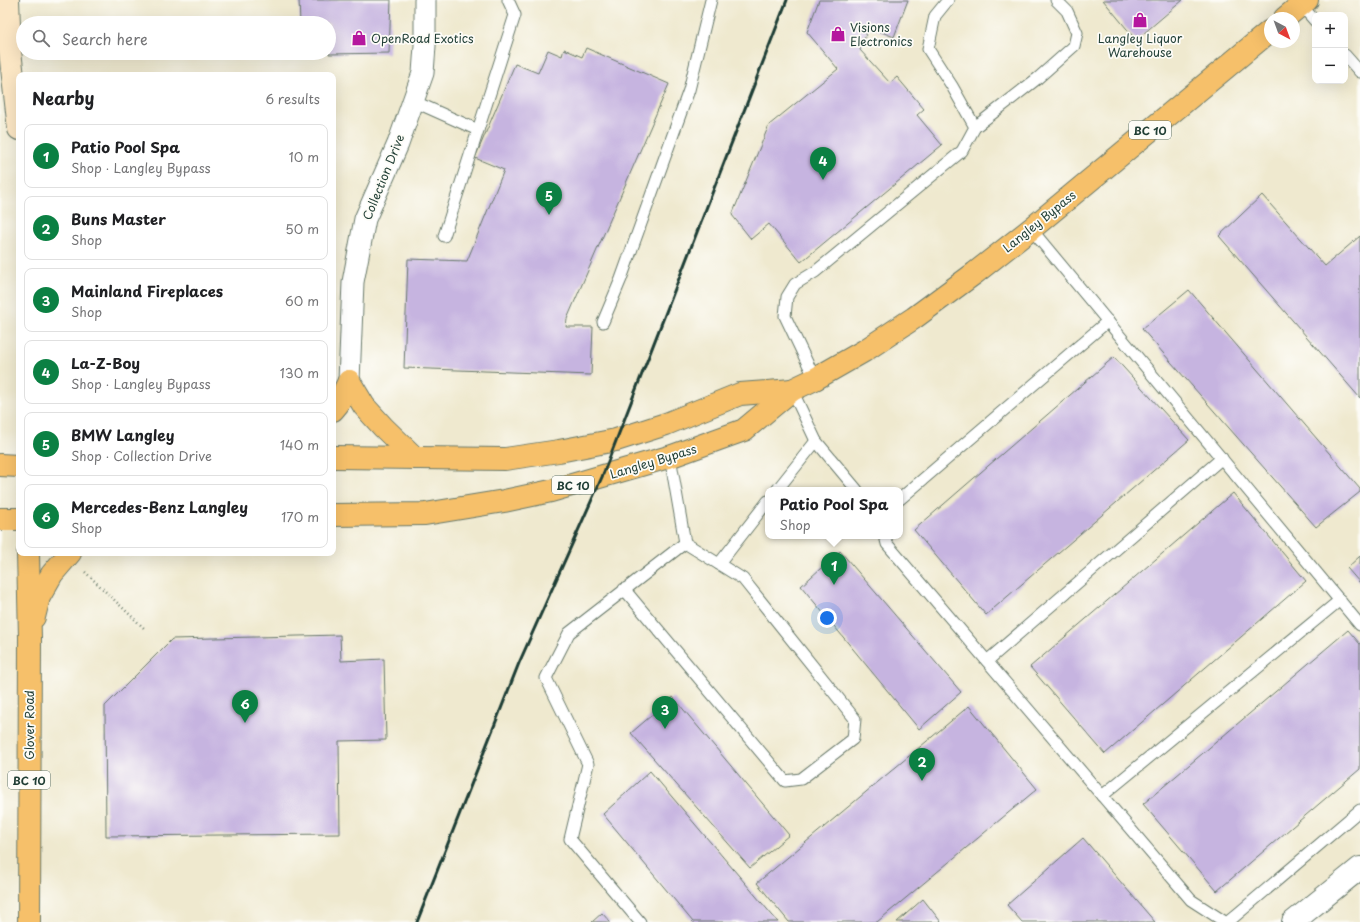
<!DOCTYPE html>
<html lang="en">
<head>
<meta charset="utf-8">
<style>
	body { margin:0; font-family:"Playpen Sans",sans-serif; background:#f2f2f2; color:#202124 }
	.controls { position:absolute; right:12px; top:12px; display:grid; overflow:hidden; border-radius:8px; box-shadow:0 4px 16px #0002 }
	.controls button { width:36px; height:36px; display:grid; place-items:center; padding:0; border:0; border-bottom:1px solid #e0e0e0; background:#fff; color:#202124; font:20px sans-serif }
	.compass { position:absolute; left:1264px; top:12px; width:36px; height:36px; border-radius:50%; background:#fff; box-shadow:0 4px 16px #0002; rotate:139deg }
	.you { position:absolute; left:827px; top:618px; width:14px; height:14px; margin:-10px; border:3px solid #fff; border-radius:50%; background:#1a73e8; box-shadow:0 0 0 6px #1a73e833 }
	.badge { display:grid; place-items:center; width:26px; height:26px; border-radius:50%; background:#0b8043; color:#fff; font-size:13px; font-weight:700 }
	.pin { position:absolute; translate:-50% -33px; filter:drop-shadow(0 1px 2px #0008) }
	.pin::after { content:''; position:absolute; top:21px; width:14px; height:12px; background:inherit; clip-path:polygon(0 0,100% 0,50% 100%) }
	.popup { position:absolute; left:765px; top:487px; width:138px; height:52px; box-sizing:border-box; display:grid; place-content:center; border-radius:8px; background:#fff; filter:drop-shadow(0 1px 3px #0005); font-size:13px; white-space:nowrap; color:#757577 }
	.popup b { font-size:15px; color:#202124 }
	.popup::after { content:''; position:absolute; left:50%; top:100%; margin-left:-8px; border:8px solid transparent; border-top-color:#fff }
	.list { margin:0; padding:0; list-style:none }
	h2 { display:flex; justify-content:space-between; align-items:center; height:52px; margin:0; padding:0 16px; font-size:17px }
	h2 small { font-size:13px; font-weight:400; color:#757577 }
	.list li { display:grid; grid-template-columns:26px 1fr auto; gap:12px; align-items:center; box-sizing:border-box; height:64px; margin:0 8px 8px; padding:0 8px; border:1px solid #e0e0e0; border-radius:8px }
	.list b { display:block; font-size:15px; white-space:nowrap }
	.list p { margin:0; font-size:13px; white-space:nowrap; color:#757577 }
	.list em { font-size:13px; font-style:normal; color:#757577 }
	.icon { flex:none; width:22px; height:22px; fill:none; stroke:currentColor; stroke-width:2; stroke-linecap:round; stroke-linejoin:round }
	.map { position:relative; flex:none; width:1360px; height:922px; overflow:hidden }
	.search { position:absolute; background:#fff; box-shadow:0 4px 16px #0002; left:16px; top:16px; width:320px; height:44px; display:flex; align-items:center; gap:10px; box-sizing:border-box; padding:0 14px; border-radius:22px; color:#757577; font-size:15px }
	.panel { position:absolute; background:#fff; box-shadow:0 4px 16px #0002; left:16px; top:72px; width:320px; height:484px; border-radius:8px }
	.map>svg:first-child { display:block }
	.building { fill:#c6b4e0 }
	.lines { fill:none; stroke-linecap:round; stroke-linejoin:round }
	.service-casing { stroke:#68796a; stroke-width:13 }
	.minor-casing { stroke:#68796a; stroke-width:23 }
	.tertiary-casing { stroke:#68796a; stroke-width:24 }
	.secondary-casing { stroke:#68796a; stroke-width:24 }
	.trunk-casing { stroke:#68796a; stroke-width:24 }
	.path { stroke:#68796a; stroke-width:2.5; stroke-dasharray:1 3; stroke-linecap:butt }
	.service { stroke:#fff; stroke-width:11 }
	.minor { stroke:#fff; stroke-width:21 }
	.tertiary { stroke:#fff; stroke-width:22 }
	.secondary { stroke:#fbe6c4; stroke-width:22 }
	.trunk { stroke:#f6c06b; stroke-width:22 }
	.rail { stroke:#1f3d34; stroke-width:3 }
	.labels { text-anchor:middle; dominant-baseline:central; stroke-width:3.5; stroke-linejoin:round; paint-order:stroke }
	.shield { fill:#fdfcf7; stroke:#62766e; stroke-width:1 }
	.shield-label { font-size:11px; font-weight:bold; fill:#1f3d34 }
	.poi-label { font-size:12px; fill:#1f3d34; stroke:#fdfcf7; text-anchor:start }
	.street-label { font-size:12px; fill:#1f3d34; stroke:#fdfcf7 }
</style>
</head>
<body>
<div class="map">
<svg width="1360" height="922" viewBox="0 0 1360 922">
	<rect width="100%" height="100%" fill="#fdfcf7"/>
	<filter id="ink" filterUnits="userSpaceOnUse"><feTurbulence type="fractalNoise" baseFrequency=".025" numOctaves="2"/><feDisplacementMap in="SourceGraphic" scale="8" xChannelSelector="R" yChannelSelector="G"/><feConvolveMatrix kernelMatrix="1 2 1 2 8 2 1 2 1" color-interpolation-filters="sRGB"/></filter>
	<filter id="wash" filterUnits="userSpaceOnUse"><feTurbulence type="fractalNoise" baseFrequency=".012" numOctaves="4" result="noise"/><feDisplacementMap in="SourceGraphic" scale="16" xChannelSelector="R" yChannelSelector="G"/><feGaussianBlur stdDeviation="0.9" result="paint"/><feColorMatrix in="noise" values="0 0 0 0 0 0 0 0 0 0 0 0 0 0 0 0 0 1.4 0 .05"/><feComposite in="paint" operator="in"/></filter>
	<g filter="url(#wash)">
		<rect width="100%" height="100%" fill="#efe9cf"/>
		<g id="blocks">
			<!-- building -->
			<g class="building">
				<polygon points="299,0 391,0 389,53 329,54 329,23 300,23"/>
				<polygon points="819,0 908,0 894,37 869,27 860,50 890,83 897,77 924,109 917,115 942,145 801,262 769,224 751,239 732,215 769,125 838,69 807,32"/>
				<polygon points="1103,0 1183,0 1136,40"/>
				<polygon points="586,48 669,84 567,319 566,327 593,327 591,375 404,368 408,259 467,261 504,170 475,158 515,64 538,73 548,50 562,56 564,49 582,57"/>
				<polygon points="1262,195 1325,266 1360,236 1360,398 1219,236"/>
				<polygon points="1189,290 1360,489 1360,492 1316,527 1142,329"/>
				<polygon points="1114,357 1189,440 986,615 914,530"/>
				<polygon points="1233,493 1306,581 1105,754 1030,667"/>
				<polygon points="840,551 961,692 919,729 801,586"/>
				<polygon points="1360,556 1360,583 1347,568"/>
				<polygon points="1348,630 1360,644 1360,769 1217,891 1143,804"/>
				<polygon points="340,635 341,661 384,659 386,740 339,741 340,834 106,836 105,706 172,639"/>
				<polygon points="673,697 789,835 750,868 631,733"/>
				<polygon points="969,706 1037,789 877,922 789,922 757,883"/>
				<polygon points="650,771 778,922 693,922 603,814"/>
				<polygon points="1083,838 1155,922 1022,922 1007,905"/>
				<polygon points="923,899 941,922 897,922"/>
				<polygon points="602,913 610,922 592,922"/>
			</g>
		</g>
	</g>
	<g filter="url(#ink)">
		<use href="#blocks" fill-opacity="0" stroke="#68796a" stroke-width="1"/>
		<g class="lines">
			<!-- service casing -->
			<g class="service-casing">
				<g id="service">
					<polyline points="1301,5 1315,21"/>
					<polyline points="1345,55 1360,72"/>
					<polyline points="413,101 478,130"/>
					<polyline points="975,127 1038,78 1074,46 1077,33 1067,11 1056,0"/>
					<polyline points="1031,229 1360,625"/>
					<polyline points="444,236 515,15 508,0"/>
					<polyline points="603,322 621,279 689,90 711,0"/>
					<polyline points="815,379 785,316 787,297 795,284 815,272 962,151 975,127 952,86 928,49 935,16 948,0"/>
					<polyline points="792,390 816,441 857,490"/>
					<polyline points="777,490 816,441"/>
					<polyline points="900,499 1108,321"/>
					<polyline points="885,536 887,544 1191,900 1225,922"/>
					<polyline points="719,564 768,501"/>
					<polyline points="624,589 785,781 801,779 853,739 855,719 743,579 685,543"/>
					<polyline points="987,661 1222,458"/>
					<polyline points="1102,796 1340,600"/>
					<polyline points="640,922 570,839 588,764 546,678 569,633 685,543 670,457"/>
					<polyline points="1228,922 1360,810"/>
				</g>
			</g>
			<!-- minor casing -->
			<g class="minor-casing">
				<polyline id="minor" points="349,381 353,282 365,219 398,144 423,73 425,46 425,0"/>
			</g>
			<!-- tertiary casing -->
			<g class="tertiary-casing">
				<polyline id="tertiary" points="1293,922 1360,868"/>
			</g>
			<!-- secondary casing -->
			<g class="secondary-casing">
				<polyline id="secondary" points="8,0 10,51 19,129"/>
			</g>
			<!-- trunk casing -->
			<g class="trunk-casing">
				<g id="trunk">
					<polyline points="1285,18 1307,0"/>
					<polyline points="349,381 364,406 383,427 415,458"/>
					<polyline points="333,410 338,404 349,381"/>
					<polyline points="333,457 505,459 559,451 616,440 666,424 740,394 792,390"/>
					<polyline points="0,465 19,466"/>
					<polyline points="333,515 425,514 504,501 551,491 672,456 744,430 792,390 815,379 864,351 914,318 975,273 1031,229 1270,31"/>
					<polyline points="0,519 19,519"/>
					<polyline points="28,553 30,638 29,922"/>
					<polyline points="34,617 39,597 52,574 70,553"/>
				</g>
			</g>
			<!-- path -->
			<polyline class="path" points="85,572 145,629"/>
			<!-- service -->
			<use href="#service" class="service"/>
			<!-- minor -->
			<use href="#minor" class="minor"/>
			<!-- tertiary -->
			<use href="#tertiary" class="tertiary"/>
			<!-- secondary -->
			<use href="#secondary" class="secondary"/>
			<!-- trunk -->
			<use href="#trunk" class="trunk"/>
			<!-- rail -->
			<polyline class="rail" points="417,922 519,663 602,477 787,0"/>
		</g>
	</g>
	<!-- icons -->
	<defs>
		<g id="shop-bare" transform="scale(1.2)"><path d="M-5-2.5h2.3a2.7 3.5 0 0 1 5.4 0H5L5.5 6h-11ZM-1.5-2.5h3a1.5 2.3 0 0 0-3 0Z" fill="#b5179e" stroke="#fdfcf7" stroke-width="2.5" paint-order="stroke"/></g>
	</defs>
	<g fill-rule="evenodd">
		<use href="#shop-bare" x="1140" y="20"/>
		<use href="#shop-bare" x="838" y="34"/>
		<use href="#shop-bare" x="359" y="38"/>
	</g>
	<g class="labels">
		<!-- shield labels -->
		<g class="shield">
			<rect x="1129" y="121" width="42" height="18" rx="3"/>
			<rect x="552" y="476" width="42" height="18" rx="3"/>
			<rect x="8" y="771" width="42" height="18" rx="3"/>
		</g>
		<g class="shield-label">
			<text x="1150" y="130">BC 10</text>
			<text x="573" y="485">BC 10</text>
			<text x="29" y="780">BC 10</text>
		</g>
		<!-- poi labels -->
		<g class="poi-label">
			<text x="850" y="27">Visions<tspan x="850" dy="14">Electronics</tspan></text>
			<text x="371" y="38">OpenRoad Exotics</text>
			<text x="1140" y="38" text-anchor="middle">Langley Liquor<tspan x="1140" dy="14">Warehouse</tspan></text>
		</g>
		<!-- street labels -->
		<g class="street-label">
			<text transform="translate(383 177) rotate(-68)">Collection Drive</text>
			<text transform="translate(1039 221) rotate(-39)">Langley Bypass</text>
			<text transform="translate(653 461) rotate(-17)">Langley Bypass</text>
			<text transform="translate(29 725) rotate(-90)">Glover Road</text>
		</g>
	</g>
</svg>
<div class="controls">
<button>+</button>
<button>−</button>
</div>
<svg class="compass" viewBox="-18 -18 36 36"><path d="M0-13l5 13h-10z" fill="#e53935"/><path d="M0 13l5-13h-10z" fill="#757577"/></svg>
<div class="you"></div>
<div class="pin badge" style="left:834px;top:585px">1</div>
<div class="popup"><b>Patio Pool Spa</b>Shop</div>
<div class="pin badge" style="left:922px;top:781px">2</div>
<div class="pin badge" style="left:665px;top:729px">3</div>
<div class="pin badge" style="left:823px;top:180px">4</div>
<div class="pin badge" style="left:549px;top:215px">5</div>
<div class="pin badge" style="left:245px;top:723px">6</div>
<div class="search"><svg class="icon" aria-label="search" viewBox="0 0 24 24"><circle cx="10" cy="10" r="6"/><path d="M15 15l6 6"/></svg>Search here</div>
<section class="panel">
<h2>Nearby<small>6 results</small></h2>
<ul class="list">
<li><span class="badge">1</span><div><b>Patio Pool Spa</b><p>Shop · Langley Bypass</p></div><em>10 m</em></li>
<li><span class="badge">2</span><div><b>Buns Master</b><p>Shop</p></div><em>50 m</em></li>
<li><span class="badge">3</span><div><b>Mainland Fireplaces</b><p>Shop</p></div><em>60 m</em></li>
<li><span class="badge">4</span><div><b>La-Z-Boy</b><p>Shop · Langley Bypass</p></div><em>130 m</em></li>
<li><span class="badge">5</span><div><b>BMW Langley</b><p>Shop · Collection Drive</p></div><em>140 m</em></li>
<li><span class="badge">6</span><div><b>Mercedes-Benz Langley</b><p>Shop</p></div><em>170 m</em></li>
</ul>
</section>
</div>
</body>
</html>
